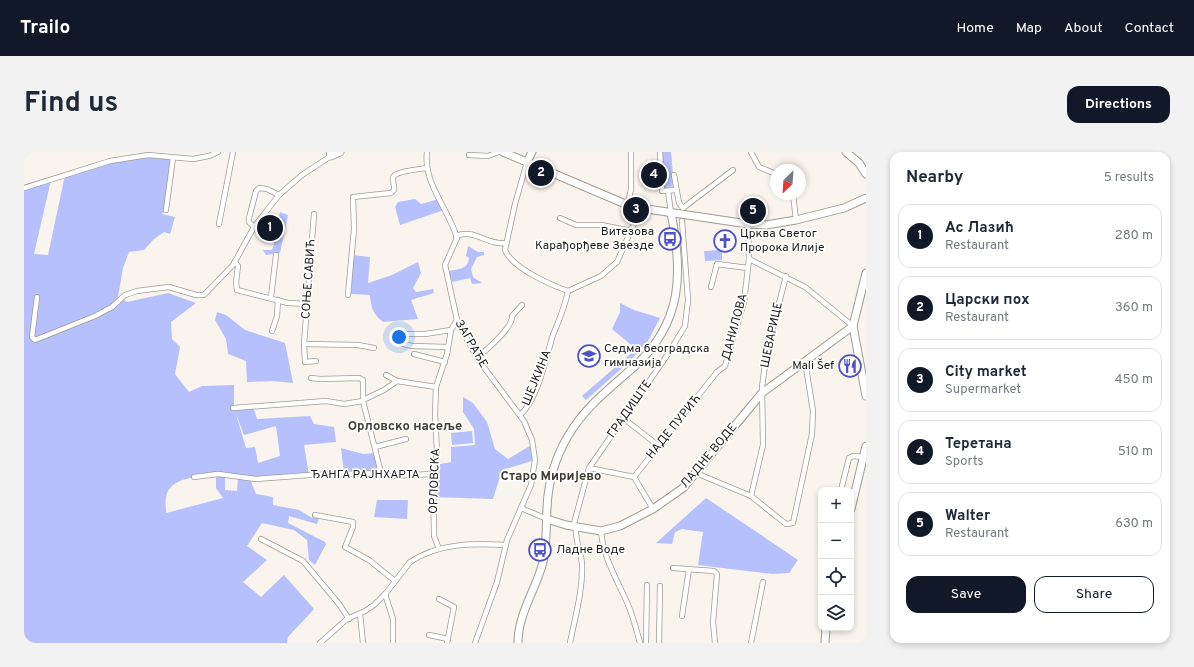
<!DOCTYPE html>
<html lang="en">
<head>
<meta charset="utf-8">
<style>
	body { margin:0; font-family:Overpass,sans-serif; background:#f2f2f3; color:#1f2937 }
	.controls { position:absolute; right:12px; bottom:12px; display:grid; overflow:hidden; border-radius:8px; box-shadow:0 2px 6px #0003 }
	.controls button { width:36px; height:36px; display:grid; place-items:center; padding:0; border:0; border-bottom:1px solid #e0e1e3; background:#fff; color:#1f2937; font:20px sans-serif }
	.compass { position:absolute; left:746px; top:12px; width:36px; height:36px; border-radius:50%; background:#fff; box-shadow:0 2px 6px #0003; rotate:205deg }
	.you { position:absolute; left:375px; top:185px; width:14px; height:14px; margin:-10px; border:3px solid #fff; border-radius:50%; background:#1a73e8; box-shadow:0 0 0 6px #1a73e833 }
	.badge { display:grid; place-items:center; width:26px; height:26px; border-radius:50%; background:#111827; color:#fff; font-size:13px; font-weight:700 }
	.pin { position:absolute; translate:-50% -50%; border:2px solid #fff; box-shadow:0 1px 4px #0006 }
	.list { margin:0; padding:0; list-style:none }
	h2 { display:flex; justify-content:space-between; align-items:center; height:52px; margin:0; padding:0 16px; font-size:17px }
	h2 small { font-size:13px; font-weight:400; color:#747a83 }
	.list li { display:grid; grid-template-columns:26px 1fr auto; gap:12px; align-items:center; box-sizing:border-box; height:64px; margin:0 8px 8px; padding:0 8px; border:1px solid #e0e1e3; border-radius:12px }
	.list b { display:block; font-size:15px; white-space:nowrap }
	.list p { margin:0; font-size:13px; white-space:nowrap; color:#747a83 }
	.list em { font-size:13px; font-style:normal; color:#747a83 }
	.actions { display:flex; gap:8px; padding:12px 16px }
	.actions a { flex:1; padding:9px 0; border:1px solid #111827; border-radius:12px; text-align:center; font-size:14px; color:#111827 }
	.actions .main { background:#111827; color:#fff }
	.icon { flex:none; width:22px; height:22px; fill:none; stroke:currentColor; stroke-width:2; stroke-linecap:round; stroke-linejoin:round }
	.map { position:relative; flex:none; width:842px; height:491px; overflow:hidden; border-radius:12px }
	header { display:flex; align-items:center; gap:24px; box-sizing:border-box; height:56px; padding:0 20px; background:#111827; color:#fff }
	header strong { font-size:19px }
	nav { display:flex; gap:22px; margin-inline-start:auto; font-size:14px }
	.intro { display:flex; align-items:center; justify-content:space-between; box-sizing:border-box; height:96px; padding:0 24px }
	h1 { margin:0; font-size:28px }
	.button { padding:10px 18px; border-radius:12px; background:#111827; color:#fff; font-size:14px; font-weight:700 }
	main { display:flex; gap:24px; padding:0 24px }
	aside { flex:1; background:#fff; border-radius:12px; box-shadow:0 2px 6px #0003 }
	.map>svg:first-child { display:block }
	.green { fill:#b6c0fc; fill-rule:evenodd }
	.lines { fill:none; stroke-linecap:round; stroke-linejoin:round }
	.street-casing { stroke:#a09b94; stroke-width:6 }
	.secondary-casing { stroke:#a09b94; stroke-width:9 }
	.street { stroke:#fff; stroke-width:4.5 }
	.secondary { stroke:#fff; stroke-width:7 }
	.labels { text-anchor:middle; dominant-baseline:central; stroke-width:3.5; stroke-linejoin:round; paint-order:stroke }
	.poi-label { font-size:12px; fill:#1c1a18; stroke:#fff; text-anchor:start }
	.street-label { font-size:12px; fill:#1c1a18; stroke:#fff }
	.neighbourhood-label { font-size:13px; font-weight:bold; fill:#403d37; stroke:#fff }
</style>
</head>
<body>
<header>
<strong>Trailo</strong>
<nav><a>Home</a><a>Map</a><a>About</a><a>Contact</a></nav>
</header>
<div class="intro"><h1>Find us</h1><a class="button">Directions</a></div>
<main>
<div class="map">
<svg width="842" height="491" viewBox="0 0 842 491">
	<rect width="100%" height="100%" fill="#f9f4ed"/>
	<!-- green -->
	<g class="green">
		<polygon points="639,0 647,0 650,34 641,36 639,33"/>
		<path d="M120,4L149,6L142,58L138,62L151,65L146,82L140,80L129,88L120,98L105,100L99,116L94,145L103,150L144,141L172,151L147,170L148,187L156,195L151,222L165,240L178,234L210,233V256L229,255L233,267L286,264L290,272L310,275L312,290L280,293L285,323L226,327L232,342L249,345V353L275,358L288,366L296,364L293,372L265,364L264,371L301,390L302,392L291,413L285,408L283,388L270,378L238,371L223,394L243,408L219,430L237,445L260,423L290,457L264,485L263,491H0V36L27,28L10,102L24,103L41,23L67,14ZM212,262L220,283L252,274L256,304L234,311L231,295L222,296ZM192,323V336L199,346L142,361C142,356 141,350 142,345C145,325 176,324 192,323ZM201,324L214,326L213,339L201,338Z"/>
		<polygon points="391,47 397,52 415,47 420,58 376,73 371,55 374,50"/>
		<polygon points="256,60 264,63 256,101 242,103 239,98 247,98 249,96"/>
		<path d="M444,94L454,100H460V103L453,105L447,117L449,125L458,131L448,132L446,126L428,130L425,119C435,117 444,117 445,106L442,104Z"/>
		<polygon points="698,98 698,108 681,109 680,99"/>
		<path d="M329,103L346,105L344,131L368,123L394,110L397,121L389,136L392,140L409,137L410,141L387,148L394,167L359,170C349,162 347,156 346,143L327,142Z"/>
		<polygon points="596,151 610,158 636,166 624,189 605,210 562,248 558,244 612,197 588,177 596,160"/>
		<polygon points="193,160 202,163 221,178 261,191 269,231 249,229 223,230 222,209 204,202 202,187 191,168"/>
		<polygon points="439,245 449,251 463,270 471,297 484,307 509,292 511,308 478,318 469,347 409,345 411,313 427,310 427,295 451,293 450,277 439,260"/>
		<polygon points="448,279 449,291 428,293 427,281"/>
		<polygon points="317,296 339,302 353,301 357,321 320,322"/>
		<polygon points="682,346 774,408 765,421 749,422 674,413 679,380 658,377 651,380 648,392 632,391"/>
		<polygon points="353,348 384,348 383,367 350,365"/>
	</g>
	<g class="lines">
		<!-- street casing -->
		<g class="street-casing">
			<g id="street">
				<path d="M403,0C399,32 425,57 433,86L421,113L433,168L453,206L500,269L508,288L511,308L507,333L483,388L473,430L451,491"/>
				<polyline points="636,0 638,39 652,38"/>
				<polyline points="727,0 735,15 752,22"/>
				<polyline points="445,3 464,4 475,0"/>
				<path d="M503,10L491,52L481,98C488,116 527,133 544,139"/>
				<polyline points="650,23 655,51 659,56 709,18"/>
				<polyline points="0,36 86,9 124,3 169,7 185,4 194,0"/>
				<polyline points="644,39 647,61"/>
				<polyline points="769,42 772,68"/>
				<polyline points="604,52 607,37 607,0"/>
				<polyline points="142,58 149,6"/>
				<polyline points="290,62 280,192 281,210 292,209"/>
				<polyline points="536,66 552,73 577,73 608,79"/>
				<polyline points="195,72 209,0"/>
				<polyline points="230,75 225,70 225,66 232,39 235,36 243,37 255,43"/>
				<path d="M432,84C450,76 464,94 482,91"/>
				<polyline points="725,107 781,135 829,174"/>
				<polyline points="211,110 214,114 212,130 213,138 264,151 284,152"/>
				<polyline points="687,135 693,112 724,116"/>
				<polyline points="544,139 577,124 593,110 617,56"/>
				<path d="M324,143L330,77L329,45L367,41L370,38C371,34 368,29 369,25C372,19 397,17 403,16"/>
				<polyline points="13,145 8,185 11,188 71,164 88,155 101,143 113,139 145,135 172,143 180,143 209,113 230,75 255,43 278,23 307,4"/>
				<polyline points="247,145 252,103"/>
				<polyline points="248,179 253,164 254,148"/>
				<polyline points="377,182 401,182 427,178"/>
				<polyline points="375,191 388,194 424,195"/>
				<polyline points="280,192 334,193 350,196"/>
				<polyline points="390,202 421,210"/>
				<path d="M453,206C462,198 489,176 488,164L498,153"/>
				<polyline points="362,223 373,229 412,235"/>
				<polyline points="287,226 296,227 335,226 339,228 339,249 357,321"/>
				<polyline points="339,248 360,238 373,229"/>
				<polyline points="209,256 302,249 320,252 339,249"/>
				<path d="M496,263C514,248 522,205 529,183C535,168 541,155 544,139"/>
				<polyline points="599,266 635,294"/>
				<polyline points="351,295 382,287"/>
				<polyline points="565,316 610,325 629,357"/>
				<polyline points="672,321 727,344 762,372 769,371 788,282 789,259 781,209"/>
				<polyline points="170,325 194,322 232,327 285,323 357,321 364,324 409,322"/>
				<polyline points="610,325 693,220 701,214 720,150 725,107 724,72"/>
				<polyline points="817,338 825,306 829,304 839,305"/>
				<polyline points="727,344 739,293 738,235 743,198 762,124"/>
				<polyline points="497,356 523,367"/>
				<polyline points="291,363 329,370 329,375 321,395 345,408 371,429"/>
				<polyline points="549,375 565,316 644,202 661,174 664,148 658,69"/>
				<path d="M577,379C579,404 591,424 601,446C608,460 612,476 616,491"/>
				<polyline points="237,387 279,409 315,452 325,467"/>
				<polyline points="415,397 410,384 409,322 413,300 411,262 412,235 423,202 427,178 433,168"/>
				<polyline points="649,416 690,419 693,422 689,470 691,491"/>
				<polyline points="361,442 369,467 369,491"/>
				<polyline points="415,447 430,455 423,491"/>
				<polyline points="336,462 339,491"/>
				<polyline points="658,464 665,417"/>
				<polyline points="405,483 424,487"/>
				<path d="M296,491L323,467L341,459L350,453L362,441L386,410C414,391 450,391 482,393"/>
				<path d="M546,491C551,465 559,439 558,412C557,399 551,389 552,376"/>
				<polyline points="622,491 623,433"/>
				<polyline points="635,491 636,434"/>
				<polyline points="727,491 739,430"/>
			</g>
		</g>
		<!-- secondary casing -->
		<g class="secondary-casing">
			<g id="secondary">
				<polyline points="306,0 307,4 316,0"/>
				<polyline points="479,0 599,51 623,57 724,72 742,73 772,68 820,56 842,46"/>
				<polyline points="822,0 835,11 842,22"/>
				<polyline points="503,10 508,0"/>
				<polyline points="842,121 829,174 842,244"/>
				<polyline points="827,357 842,294"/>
				<polyline points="523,367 542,373 577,379 596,374 629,357 659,336 738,241 829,174"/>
				<path d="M494,491C494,461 512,438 519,410C523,392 522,374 523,356C524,331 531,306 544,284C561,255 586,236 611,214C659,170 659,120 647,61"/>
				<polyline points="801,491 802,476"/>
			</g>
		</g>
		<!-- street -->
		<use href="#street" class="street"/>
		<!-- secondary -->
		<use href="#secondary" class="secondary"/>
	</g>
	<!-- icons -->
	<defs>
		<g id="bus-ring" transform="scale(1.15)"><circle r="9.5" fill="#fff" stroke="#4e51c7" stroke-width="1.5"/><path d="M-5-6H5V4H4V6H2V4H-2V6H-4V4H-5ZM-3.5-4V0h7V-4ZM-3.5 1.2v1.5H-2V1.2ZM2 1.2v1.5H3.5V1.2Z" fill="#4e51c7"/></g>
		<g id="church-ring" transform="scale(1.15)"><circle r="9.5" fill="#fff" stroke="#4e51c7" stroke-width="1.5"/><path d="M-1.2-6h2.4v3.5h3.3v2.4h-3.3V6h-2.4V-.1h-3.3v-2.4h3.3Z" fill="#4e51c7"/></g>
		<g id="school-ring" transform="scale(1.15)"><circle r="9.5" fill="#fff" stroke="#4e51c7" stroke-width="1.5"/><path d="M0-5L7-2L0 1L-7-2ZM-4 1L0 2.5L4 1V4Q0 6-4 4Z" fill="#4e51c7"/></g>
		<g id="restaurant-ring" transform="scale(1.15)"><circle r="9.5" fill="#fff" stroke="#4e51c7" stroke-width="1.5"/><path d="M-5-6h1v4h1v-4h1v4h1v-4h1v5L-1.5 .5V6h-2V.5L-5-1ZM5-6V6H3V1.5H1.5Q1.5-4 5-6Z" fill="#4e51c7"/></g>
	</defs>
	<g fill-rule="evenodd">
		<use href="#bus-ring" x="646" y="87"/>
		<use href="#church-ring" x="701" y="89"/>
		<use href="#school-ring" x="565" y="204"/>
		<use href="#restaurant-ring" x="826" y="214"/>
		<use href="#bus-ring" x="516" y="398"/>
	</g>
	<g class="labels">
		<!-- poi labels -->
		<g class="poi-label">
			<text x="630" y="80" text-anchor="end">Витезова<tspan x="630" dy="14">Карађорђеве Звезде</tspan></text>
			<text x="716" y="82">Црква Светог<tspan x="716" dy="14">Пророка Илије</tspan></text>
			<text x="580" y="197">Седма београдска<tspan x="580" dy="14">гимназија</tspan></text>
			<text x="810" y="214" text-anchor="end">Mali Šef</text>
			<text x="532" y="398">Ладне Воде</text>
		</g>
		<!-- street labels -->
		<g class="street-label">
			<text transform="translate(285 127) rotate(-86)">СОЊЕ САВИЋ</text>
			<text transform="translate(711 175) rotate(-75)">ДАНИЛОВА</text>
			<text transform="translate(748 183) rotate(-78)">ШЕВАРИЦЕ</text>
			<text transform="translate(447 192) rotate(60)">ЗАГРАЂЕ</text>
			<text transform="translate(513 226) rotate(-68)">ШЕЈКИНА</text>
			<text transform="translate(606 257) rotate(-55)">ГРАДИШТЕ</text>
			<text transform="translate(650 275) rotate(-51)">НАДЕ ПУРИЋ</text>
			<text transform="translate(685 304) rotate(-50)">ЛАДНЕ ВОДЕ</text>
			<text x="341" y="323">ЂАНГА РАЈНХАРТА</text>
			<text transform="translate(411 329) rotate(-88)">ОРЛОВСКА</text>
		</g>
		<!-- neighbourhood labels -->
		<g class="neighbourhood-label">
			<text x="381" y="275">Орловско насеље</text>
			<text x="527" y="325">Старо Миријево</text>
		</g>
	</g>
</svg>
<div class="controls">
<button>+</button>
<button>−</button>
<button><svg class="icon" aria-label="locate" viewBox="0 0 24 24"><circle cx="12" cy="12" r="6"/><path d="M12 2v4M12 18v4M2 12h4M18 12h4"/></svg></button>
<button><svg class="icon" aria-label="layers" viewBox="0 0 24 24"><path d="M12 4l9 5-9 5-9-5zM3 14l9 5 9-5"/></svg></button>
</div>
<svg class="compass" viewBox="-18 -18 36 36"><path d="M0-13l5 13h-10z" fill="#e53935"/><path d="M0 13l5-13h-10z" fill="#747a83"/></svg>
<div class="you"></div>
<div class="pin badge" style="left:246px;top:76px">1</div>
<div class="pin badge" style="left:517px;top:21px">2</div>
<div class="pin badge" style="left:612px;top:58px">3</div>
<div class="pin badge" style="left:630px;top:23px">4</div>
<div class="pin badge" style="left:729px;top:59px">5</div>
</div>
<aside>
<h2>Nearby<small>5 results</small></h2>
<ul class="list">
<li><span class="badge">1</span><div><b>Ас Лазић</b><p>Restaurant</p></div><em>280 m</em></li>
<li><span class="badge">2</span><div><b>Царски пох</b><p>Restaurant</p></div><em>360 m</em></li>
<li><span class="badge">3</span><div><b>City market</b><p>Supermarket</p></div><em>450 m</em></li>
<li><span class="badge">4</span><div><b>Теретана</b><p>Sports</p></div><em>510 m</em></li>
<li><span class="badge">5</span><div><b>Walter</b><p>Restaurant</p></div><em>630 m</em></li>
</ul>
<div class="actions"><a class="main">Save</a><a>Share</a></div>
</aside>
</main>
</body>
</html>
